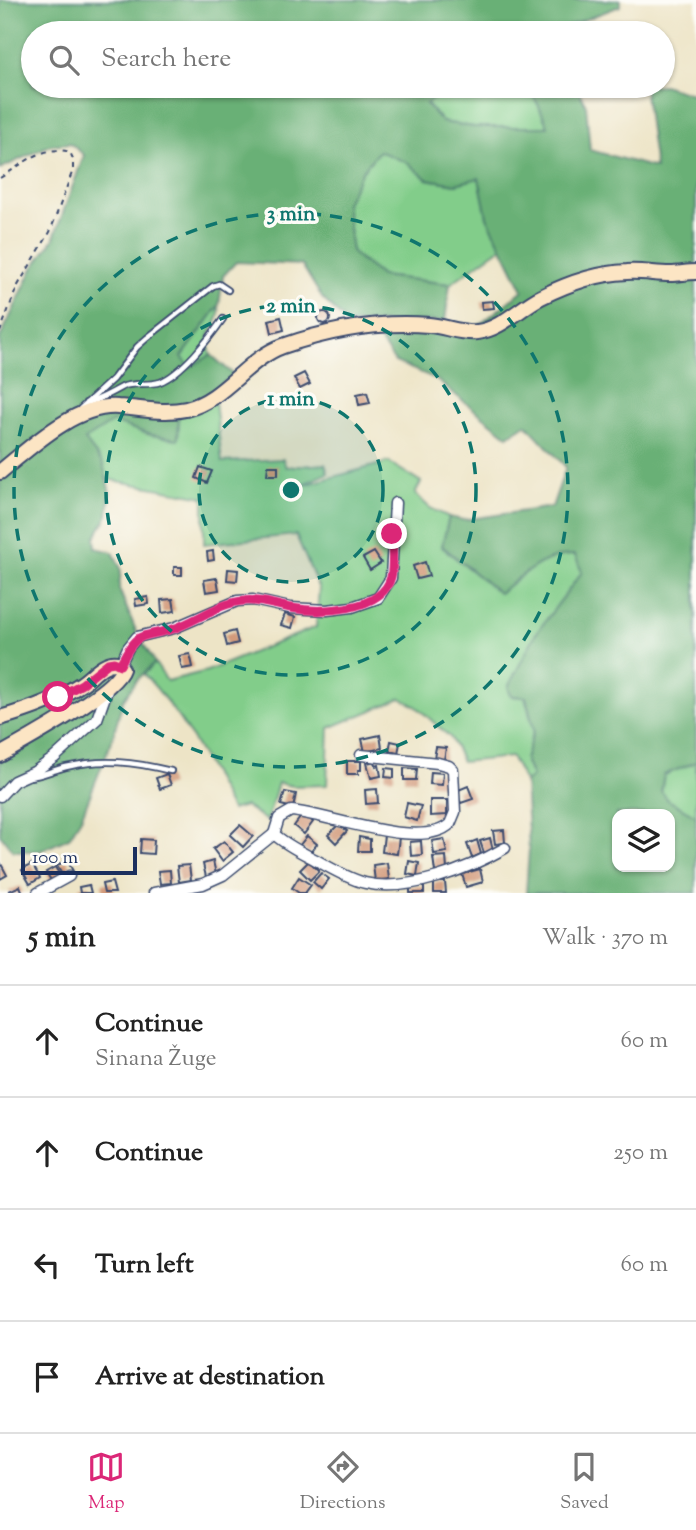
<!DOCTYPE html>
<html lang="en">
<head>
<meta charset="utf-8">
<style>
	body { margin:0; font-family:"Sorts Mill Goudy",serif; background:#f2f2f2; color:#222 }
	.controls { position:absolute; right:21px; bottom:21px; display:grid; overflow:hidden; border-radius:14px; box-shadow:0 2px 5px #0004 }
	.controls button { width:63px; height:63px; display:grid; place-items:center; padding:0; border:0; border-bottom:2px solid #e0e0e0; background:#fff; color:#222; font:35px sans-serif }
	.scale { position:absolute; left:21px; bottom:18px; width:116px; box-sizing:border-box; padding-left:7px; border:4px solid #1b2f5e; border-top:0; font-size:19px; line-height:24px; white-space:nowrap; color:#1b2f5e; -webkit-text-stroke:5px #fdfcf7; paint-order:stroke }
	.stop { position:absolute; width:21px; height:21px; margin:-16px; border:5px solid #db2777; border-radius:50%; background:#fff }
	.stop.end { background:#db2777; border-color:#fff; box-shadow:0 2px 7px #0008 }
	.list { margin:0; padding:0; list-style:none }
	h2 { display:flex; justify-content:space-between; align-items:center; height:91px; margin:0; padding:0 28px; font-size:30px }
	h2 small { font-size:23px; font-weight:400; color:#767676 }
	.list li { display:grid; grid-template-columns:46px 1fr auto; gap:21px; align-items:center; box-sizing:border-box; height:112px; padding:0 28px; border-top:2px solid #e0e0e0 }
	.list b { display:block; font-size:26px; white-space:nowrap }
	.list p { margin:0; font-size:23px; white-space:nowrap; color:#767676 }
	.list em { font-size:23px; font-style:normal; color:#767676 }
	.icon { flex:none; width:38px; height:38px; fill:none; stroke:currentColor; stroke-width:2; stroke-linecap:round; stroke-linejoin:round }
	.map { position:relative; flex:none; width:696px; height:893px; overflow:hidden }
	.search { position:absolute; background:#fff; box-shadow:0 2px 5px #0004; left:21px; right:21px; top:21px; height:77px; display:flex; align-items:center; gap:18px; box-sizing:border-box; padding:0 24px; border-radius:38px; color:#767676; font-size:26px }
	.sheet { height:539px; background:#fff }
	nav { display:flex; justify-content:space-around; align-items:center; box-sizing:border-box; height:98px; border-top:2px solid #e0e0e0; background:#fff; font-size:19px; color:#767676 }
	nav a { display:grid; justify-items:center; gap:4px }
	nav .on { color:#db2777 }
	.map>svg:first-child { display:block }
	.green { fill:#82cd8a; stroke:#4e7e74; stroke-width:2 }
	.forest { fill:#69b076; stroke:#42706a; stroke-width:2; fill-rule:evenodd }
	.building { fill:#d29a7a }
	.lines { fill:none; stroke-linecap:round; stroke-linejoin:round }
	.lane-casing { stroke:#3a4a6e; stroke-width:8 }
	.street-casing { stroke:#3a4a6e; stroke-width:13 }
	.secondary-casing { stroke:#3a4a6e; stroke-width:18 }
	.path { stroke:#3a4a6e; stroke-width:2; stroke-dasharray:5 5; stroke-linecap:butt }
	.lane { stroke:#fff; stroke-width:4.5 }
	.street { stroke:#fff; stroke-width:10 }
	.secondary { stroke:#fce5c4; stroke-width:14 }
	.route { stroke:#db2777; stroke-width:9 }
	.ring { fill:none; stroke:#0f766e; stroke-width:3.5; stroke-dasharray:12 9 }
	.centre { fill:#0f766e; stroke:#fdfcf7; stroke-width:3.5 }
	.ring-label { font-size:21px; text-anchor:middle; font-weight:bold; fill:#0f766e; stroke:#fdfcf7; stroke-width:7; stroke-linejoin:round; paint-order:stroke }
</style>
</head>
<body>
<div class="map">
<svg width="696" height="893" viewBox="0 0 696 893">
	<rect width="100%" height="100%" fill="#fdfcf7"/>
	<filter id="ink" filterUnits="userSpaceOnUse"><feTurbulence type="fractalNoise" baseFrequency=".0143" numOctaves="2"/><feDisplacementMap in="SourceGraphic" scale="14" xChannelSelector="R" yChannelSelector="G"/><feConvolveMatrix kernelMatrix="1 2 1 2 8 2 1 2 1" color-interpolation-filters="sRGB"/></filter>
	<filter id="wash" filterUnits="userSpaceOnUse"><feTurbulence type="fractalNoise" baseFrequency=".00686" numOctaves="4" result="noise"/><feDisplacementMap in="SourceGraphic" scale="28" xChannelSelector="R" yChannelSelector="G"/><feGaussianBlur stdDeviation="1.57" result="paint"/><feColorMatrix in="noise" values="0 0 0 0 0 0 0 0 0 0 0 0 0 0 0 0 0 1.4 0 .05"/><feComposite in="paint" operator="in"/></filter>
	<g filter="url(#wash)">
		<rect width="100%" height="100%" fill="#ede4c6"/>
		<!-- green -->
		<g class="green">
			<polygon points="452,86 526,86 538,104 548,127 474,127 442,122 426,103"/>
			<polygon points="379,150 408,163 427,179 456,184 479,177 487,217 502,247 450,284 381,276 352,253 346,203 362,171"/>
			<path d="M219,305C222,327 202,329 211,355L190,368L182,357Z"/>
			<path d="M215,402L222,462L283,459L286,467L325,464L328,473L297,487L388,462L421,482L415,494L430,508L449,517L442,547L499,593C523,575 544,554 575,555L582,572L535,635L511,696L525,697L534,730L525,760L532,777L525,782L511,757L462,762L451,738L417,707L401,698L329,728L327,785L293,786L278,783L267,821L245,806L231,810C207,762 181,714 144,674L155,663L167,681L207,671L316,627L319,589L296,535L204,544V497L106,479L103,464L84,440L113,422L151,435L178,438L179,415Z"/>
			<polygon points="696,762 696,816 668,800 661,792 664,775"/>
		</g>
		<!-- forest -->
		<path class="forest" d="M0,0H620V6L550,33H33V86H452L426,104L442,122L474,127H548L538,104L526,86H576L586,105L590,150L655,168L644,86L663,85L696,95V762L664,775L661,791L668,800L696,816V893H526L529,849L525,782L532,777L525,760L534,730L526,697L511,696L508,687L535,635L582,572L575,555C544,554 523,575 499,593L442,546L449,517L463,520L552,507L566,467L526,424L508,436L434,378L395,362L374,332L478,326L523,290L487,217L479,178L456,184L427,179L408,163L379,151L362,171L346,203L352,253L381,276L450,284L445,321L348,324L322,298L302,265L236,262L223,276L219,305L182,357L190,367L211,355L234,375L179,415L178,439L151,435L113,422L85,440L103,464L110,493L108,515L95,538L96,548L113,552L121,569L119,589L136,631L155,663L137,680L123,700L112,740L81,818L69,838L40,851H13L0,834V338L33,268L53,240L84,155L70,143L50,145L0,169ZM617,814H670V867H617Z"/>
		<g id="blocks">
			<!-- building -->
			<g class="building">
				<polygon points="493,301 494,308 482,309 481,302"/>
				<circle cx="324" cy="318" r="6"/>
				<polygon points="281,317 284,330 272,333 269,320"/>
				<polygon points="304,373 310,384 300,389 294,378"/>
				<polygon points="367,392 370,403 359,405 357,394"/>
				<polygon points="268,466 278,466 278,475 267,475"/>
				<polygon points="200,467 212,471 207,483 196,478"/>
				<polygon points="213,551 214,560 208,561 207,552"/>
				<polygon points="374,552 381,563 370,570 363,558"/>
				<polygon points="425,562 429,576 417,579 413,566"/>
				<rect x="174" y="567" width="8" height="8"/>
				<polygon points="228,569 238,570 237,581 227,580"/>
				<polygon points="217,578 219,590 206,592 204,580"/>
				<polygon points="148,597 149,604 136,606 135,599"/>
				<polygon points="173,599 175,611 162,613 161,600"/>
				<polygon points="285,614 295,617 292,628 281,625"/>
				<polygon points="235,631 238,643 227,646 224,634"/>
				<polygon points="190,654 193,667 182,669 179,656"/>
				<polygon points="380,735 382,748 365,752 362,739"/>
				<polygon points="391,741 400,743 398,753 389,751"/>
				<polygon points="436,747 446,748 444,760 434,758"/>
				<polygon points="347,761 361,761 361,770 358,770 358,774 347,774"/>
				<polygon points="375,761 376,766 379,765 381,776 371,778 367,763"/>
				<polygon points="386,768 394,769 394,778 385,777"/>
				<polygon points="404,768 417,769 416,780 404,780"/>
				<polygon points="431,772 443,773 442,785 430,784"/>
				<polygon points="167,774 171,785 160,789 156,778"/>
				<polygon points="468,786 473,799 461,803 456,791"/>
				<polygon points="377,789 378,803 366,804 365,790"/>
				<polygon points="285,792 296,794 293,808 281,805"/>
				<polygon points="430,800 447,800 447,815 430,816"/>
				<polygon points="407,803 421,806 417,821 404,817"/>
				<polygon points="303,814 313,822 304,834 294,826"/>
				<polygon points="339,824 347,831 336,843 328,835"/>
				<polygon points="240,825 253,836 243,847 230,835"/>
				<polygon points="504,830 505,843 495,844 493,831"/>
				<polygon points="384,835 399,837 397,854 382,852"/>
				<polygon points="307,836 317,844 309,854 299,846"/>
				<polygon points="359,837 370,839 370,851 358,851"/>
				<polygon points="490,838 493,850 484,853 480,841"/>
				<polygon points="141,839 154,840 153,854 140,853"/>
				<polygon points="444,839 447,852 434,854 432,841"/>
				<polygon points="477,840 481,854 472,858 467,844"/>
				<polygon points="224,841 233,852 222,861 213,849"/>
				<polygon points="421,841 422,855 411,856 410,842"/>
				<polygon points="446,856 447,870 435,872 433,857"/>
				<polygon points="67,860 73,871 63,876 57,866"/>
				<polygon points="213,861 216,874 206,877 203,864"/>
				<polygon points="309,861 319,871 310,880 300,870"/>
				<polygon points="409,861 419,863 417,876 407,874"/>
				<polygon points="0,862 7,875 0,879"/>
				<polygon points="387,863 389,879 375,881 373,865"/>
				<polygon points="32,864 40,878 30,884 22,870"/>
				<polygon points="189,865 191,880 179,882 177,866"/>
				<polygon points="55,867 61,877 52,882 46,872"/>
				<polygon points="480,869 483,882 466,887 462,874"/>
				<polygon points="170,870 171,883 160,884 158,871"/>
				<polygon points="321,873 329,879 321,889 313,882"/>
				<polygon points="299,877 311,885 305,893 299,893 292,888"/>
				<polygon points="112,882 115,893 104,893 102,884"/>
				<polygon points="434,882 445,882 446,893 434,893"/>
				<polygon points="89,885 91,893 80,893 79,887"/>
				<polygon points="20,886 23,893 10,893 9,891"/>
				<rect x="410" y="886" width="14" height="7"/>
			</g>
		</g>
	</g>
	<g filter="url(#ink)">
		<use href="#blocks" fill-opacity="0" stroke="#3a4a6e" stroke-width="2"/>
		<g class="lines">
			<!-- lane casing -->
			<g class="lane-casing">
				<g id="lane">
					<path d="M86,403C100,400 110,393 122,387C133,382 148,386 160,382C181,374 210,338 223,319"/>
					<polyline points="80,409 113,379 137,347 147,338 213,286 219,284 228,290"/>
					<path d="M29,777C42,776 53,770 66,767C103,758 134,762 171,771"/>
				</g>
			</g>
			<!-- street casing -->
			<g class="street-casing">
				<g id="street">
					<polyline points="120,665 128,648 137,637 174,628 237,601 253,600 290,608 327,610 352,607 378,598 391,578 395,503"/>
					<path d="M361,755L438,763L449,766L453,770L455,812L450,824C421,851 328,814 291,811L279,818L274,834C286,845 301,852 316,860C330,868 349,879 365,883C409,893 468,869 505,848"/>
					<polyline points="0,796 14,781 34,772 54,758 97,719 109,685"/>
					<polyline points="38,893 69,876"/>
					<polyline points="154,893 203,884 223,875 274,834"/>
				</g>
			</g>
			<!-- secondary casing -->
			<g class="secondary-casing">
				<g id="secondary">
					<path d="M0,472C31,447 75,404 118,407C141,408 163,414 186,409C225,400 246,359 283,346C329,330 381,321 429,325C445,326 461,334 477,332C500,330 521,307 541,297C567,284 598,273 627,272C642,271 656,274 670,274C679,274 687,272 696,272"/>
					<path d="M0,718C28,710 57,700 81,684C92,677 103,661 117,663L122,669C115,692 23,742 0,755"/>
				</g>
			</g>
			<!-- path -->
			<path class="path" d="M0,178C22,165 42,144 70,152L73,159V170L50,232L17,287L0,332"/>
			<!-- lane -->
			<use href="#lane" class="lane"/>
			<!-- street -->
			<use href="#street" class="street"/>
			<!-- secondary -->
			<use href="#secondary" class="secondary"/>
		</g>
	</g>
	<g class="lines" filter="url(#ink)">
		<!-- route -->
		<path class="route" d="M58,697L82,684L108,663L114,662L120,665C138,629 139,639 173,629C197,621 218,603 243,601C259,599 275,605 291,608C320,613 382,612 391,577C394,564 392,547 392,534"/>
	</g>
	<!-- distance rings -->
	<circle cx="291" cy="490" r="92" fill="#0f766e" fill-opacity=".12"/>
	<g class="ring">
		<circle cx="291" cy="490" r="92"/>
		<circle cx="291" cy="490" r="185"/>
		<circle cx="291" cy="490" r="277"/>
	</g>
	<circle cx="291" cy="490" r="10" class="centre"/>
	<g class="ring-label">
		<text x="291" y="220">3 min</text>
		<text x="291" y="312">2 min</text>
		<text x="291" y="405">1 min</text>
	</g>
</svg>
<div class="controls">
<button><svg class="icon" aria-label="layers" viewBox="0 0 24 24"><path d="M12 4l9 5-9 5-9-5zM3 14l9 5 9-5"/></svg></button>
</div>
<div class="scale">100 m</div>
<div class="stop" style="left:58px;top:697px"></div>
<div class="stop end" style="left:392px;top:534px"></div>
<div class="search"><svg class="icon" aria-label="search" viewBox="0 0 24 24"><circle cx="10" cy="10" r="6"/><path d="M15 15l6 6"/></svg>Search here</div>
</div>
<section class="sheet">
<h2>5 min<small>Walk · 370 m</small></h2>
<ul class="list">
<li><svg class="icon" aria-label="ahead" viewBox="0 0 24 24"><path d="M12 20V5M6 11l6-6 6 6"/></svg><div><b>Continue</b><p>Sinana Žuge</p></div><em>60 m</em></li>
<li><svg class="icon" aria-label="ahead" viewBox="0 0 24 24"><path d="M12 20V5M6 11l6-6 6 6"/></svg><div><b>Continue</b></div><em>250 m</em></li>
<li><svg class="icon" aria-label="left" viewBox="0 0 24 24"><path d="M17 20v-9H6M10 6l-5 5 5 5"/></svg><div><b>Turn left</b></div><em>60 m</em></li>
<li><svg class="icon" aria-label="arrive" viewBox="0 0 24 24"><path d="M6 21V4h12l-3 4 3 4H6"/></svg><div><b>Arrive at destination</b></div></li>
</ul>
</section>
<nav>
<a class="on"><svg class="icon" aria-label="map" viewBox="0 0 24 24"><path d="M3 6l6-2 6 2 6-2v14l-6 2-6-2-6 2zM9 4v14M15 6v14"/></svg>Map</a>
<a><svg class="icon" aria-label="directions" viewBox="0 0 24 24"><path d="M12 3l9 9-9 9-9-9zM9 14v-3h6M13 9l2 2-2 2"/></svg>Directions</a>
<a><svg class="icon" aria-label="saved" viewBox="0 0 24 24"><path d="M7 4h10v16l-5-4-5 4z"/></svg>Saved</a>
</nav>
</body>
</html>
